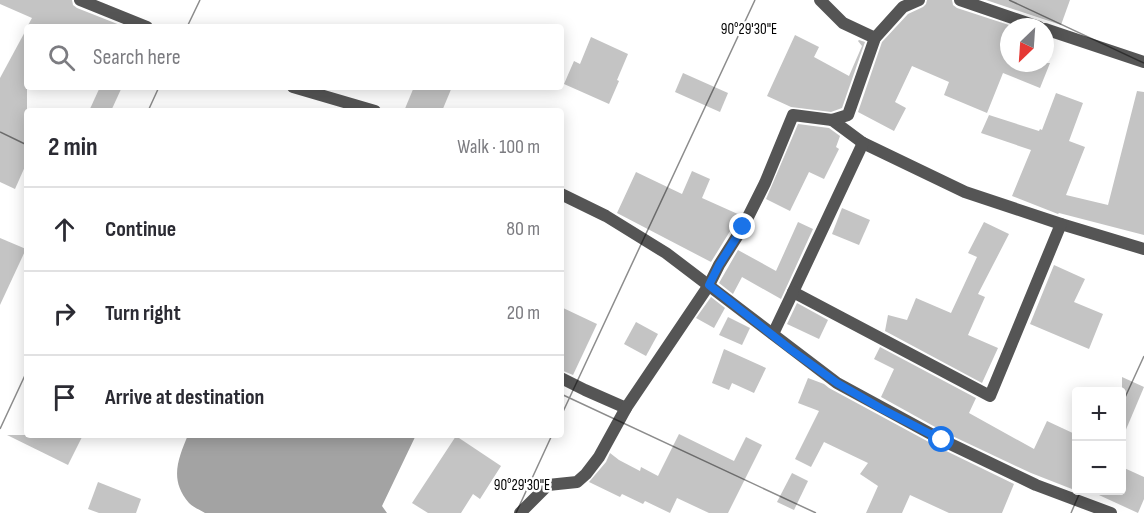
<!DOCTYPE html>
<html lang="en">
<head>
<meta charset="utf-8">
<style>
	body { margin:0; font-family:"Sofia Sans Condensed",sans-serif; background:#f7f7f7; color:#2b2b33 }
	.controls { position:absolute; right:18px; bottom:18px; display:grid; overflow:hidden; border-radius:6px; box-shadow:0 3px 15px #0003 }
	.controls button { width:54px; height:54px; display:grid; place-items:center; padding:0; border:0; border-bottom:2px solid #e1e1e2; background:#fff; color:#2b2b33; font:30px sans-serif }
	.compass { position:absolute; left:1000px; top:18px; width:54px; height:54px; border-radius:50%; background:#fff; box-shadow:0 3px 15px #0003; rotate:205deg }
	.stop { position:absolute; width:18px; height:18px; margin:-14px; border:4px solid #1a73e8; border-radius:50%; background:#fff }
	.stop.end { background:#1a73e8; border-color:#fff; box-shadow:0 2px 6px #0008 }
	.list { margin:0; padding:0; list-style:none }
	h2 { display:flex; justify-content:space-between; align-items:center; height:78px; margin:0; padding:0 24px; font-size:26px }
	h2 small { font-size:20px; font-weight:400; color:#7c7c81 }
	.list li { display:grid; grid-template-columns:39px 1fr auto; gap:18px; align-items:center; box-sizing:border-box; height:84px; padding:0 24px; border-top:2px solid #e1e1e2 }
	.list b { display:block; font-size:22px; white-space:nowrap }
	.list em { font-size:20px; font-style:normal; color:#7c7c81 }
	.icon { flex:none; width:33px; height:33px; fill:none; stroke:currentColor; stroke-width:2; stroke-linecap:round; stroke-linejoin:round }
	.map { position:relative; flex:none; width:1144px; height:513px; overflow:hidden }
	.search { position:absolute; background:#fff; box-shadow:0 3px 15px #0003; left:24px; top:24px; width:540px; height:66px; display:flex; align-items:center; gap:15px; box-sizing:border-box; padding:0 21px; border-radius:6px; color:#7c7c81; font-size:22px }
	.panel { position:absolute; background:#fff; box-shadow:0 3px 15px #0003; left:24px; top:108px; width:540px; height:330px; border-radius:6px }
	.map>svg:first-child { display:block }
	.water { fill:#a3a3a3 }
	.building { fill:#c4c4c4 }
	.lines { fill:none; stroke-linecap:round; stroke-linejoin:round }
	.street { stroke:#555; stroke-width:12 }
	.route { stroke:#1a73e8; stroke-width:8 }
	.ticks { fill:none; stroke:#000; stroke-width:1.5; stroke-opacity:0.45 }
	.ticks-label { font-size:15px; text-anchor:middle; fill:#000; stroke:#fff; stroke-width:5; stroke-linejoin:round; paint-order:stroke }
</style>
</head>
<body>
<div class="map">
<svg width="1144" height="513" viewBox="0 0 1144 513">
	<rect width="100%" height="100%" fill="#fff"/>
	<!-- water -->
	<path class="water" d="M188,435H416L382,506L387,513H205C200,510 193,507 189,503C169,480 178,459 188,435Z"/>
	<!-- building -->
	<g class="building">
		<polygon points="0,0 72,0 73,5 77,8 125,27 27,27 32,18 0,4"/>
		<polygon points="927,0 952,0 953,5 957,8 1009,25 1009,42 1007,46 1009,46 1009,63 1050,63 1040,88 1003,73 987,113 944,95 949,82 912,66 895,102 906,108 894,131 858,112 882,42 908,14 923,7 926,4"/>
		<polygon points="986,0 1070,0 1061,25"/>
		<polygon points="27,28 27,162 15,189 0,182 0,78"/>
		<polygon points="795,35 819,47 814,57 849,76 862,46 858,41 859,40 865,42 842,108 831,112 791,107 767,96"/>
		<polygon points="591,37 628,54 617,80 619,81 609,104 564,84 574,61 580,64"/>
		<polygon points="683,73 728,93 720,112 675,92"/>
		<polygon points="100,87 122,87 111,111 89,111"/>
		<polygon points="414,87 452,87 442,111 404,111"/>
		<polygon points="1137,91 1144,92 1144,235 1059,213 1058,214 1012,196 1031,150 981,133 989,115 1039,131 1040,129 1042,130 1056,93 1083,103 1069,141 1085,147 1066,195 1108,205"/>
		<polygon points="798,124 829,128 840,136 836,147 839,149 824,179 809,172 790,211 766,199"/>
		<polygon points="692,171 710,179 702,198 740,215 711,262 617,213 636,172 682,194"/>
		<polygon points="842,208 870,220 859,245 832,234"/>
		<polygon points="798,222 813,229 781,299 742,277 733,294 719,283 738,250 776,271"/>
		<polygon points="984,222 1009,234 978,294 985,297 968,335 998,348 982,383 885,331 888,315 907,320 916,298 951,313 977,257 968,253"/>
		<polygon points="0,238 26,249 0,305"/>
		<polygon points="1054,265 1085,279 1074,302 1103,314 1089,349 1030,324"/>
		<polygon points="711,297 725,308 714,328 696,318"/>
		<polygon points="797,303 828,320 819,339 787,324"/>
		<polygon points="561,307 597,324 573,375 561,370"/>
		<polygon points="728,317 750,328 742,345 719,335"/>
		<polygon points="636,322 658,334 646,356 624,344"/>
		<polygon points="880,347 976,398 969,413 1034,449 1047,421 1077,435 1077,491 1031,473 946,433 881,397 894,369 874,359"/>
		<polygon points="724,349 766,368 754,393 732,383 729,390 712,383"/>
		<polygon points="1122,377 1144,387 1122,439"/>
		<polygon points="808,378 824,384 829,388 938,447 1014,484 1002,513 949,513 910,495 902,513 866,513 878,486 860,474 868,463 824,442 811,467 795,459 819,411 798,403"/>
		<polygon points="679,434 734,461 746,437 762,445 728,513 709,513 677,498 670,513 645,501 643,504 622,494 620,497 589,482 606,462 610,453 619,460 640,471 641,467 658,476"/>
		<polygon points="7,435 83,435 68,465"/>
		<polygon points="456,436 501,466 480,499 473,494 461,513 428,513 412,503"/>
		<polygon points="1122,467 1144,477 1144,499 1138,513 1088,490 1122,490"/>
		<polygon points="792,473 808,481 794,510 777,502"/>
		<polygon points="98,482 141,499 136,513 99,513 88,509"/>
	</g>
	<g class="lines">
		<!-- street -->
		<g class="street">
			<polyline points="80,0 147,27"/>
			<polyline points="820,0 843,23 875,38"/>
			<polyline points="960,0 1039,27"/>
			<polyline points="1045,29 1144,62"/>
			<polyline points="293,87 375,111"/>
			<polyline points="832,120 863,143 965,192 1061,224 1144,249"/>
			<polyline points="863,143 793,292 990,396 1061,224"/>
			<polyline points="561,194 606,216 666,253 837,383 942,440 1036,485 1111,513"/>
			<polyline points="773,334 793,292"/>
			<polyline points="561,378 585,390 626,408"/>
			<polyline points="520,513 548,485 577,482 586,474 599,457 626,408 709,285 719,265 743,227 765,183 793,115 832,120 848,115 875,38 903,7 919,0"/>
		</g>
	</g>
	<g class="lines">
		<!-- route -->
		<polyline class="route" points="743,227 719,265 709,285 790,349 837,383 882,409 942,440"/>
	</g>
	<!-- ticks -->
	<path class="ticks" d="M1009,0L1144,63M187,27L200,0M148,111L159,87M0,132L27,145M561,394L816,513M1122,404L1144,356M561,416L755,0M0,429L27,371M516,513L552,435M1071,513L1081,490"/>
	<g class="ticks-label">
		<text x="749" y="34">90°29'30"E</text>
		<text x="522" y="490">90°29'30"E</text>
	</g>
</svg>
<div class="controls">
<button>+</button>
<button>−</button>
</div>
<svg class="compass" viewBox="-18 -18 36 36"><path d="M0-13l5 13h-10z" fill="#e53935"/><path d="M0 13l5-13h-10z" fill="#7c7c81"/></svg>
<div class="stop" style="left:942px;top:440px"></div>
<div class="stop end" style="left:743px;top:227px"></div>
<div class="search"><svg class="icon" aria-label="search" viewBox="0 0 24 24"><circle cx="10" cy="10" r="6"/><path d="M15 15l6 6"/></svg>Search here</div>
<section class="panel">
<h2>2 min<small>Walk · 100 m</small></h2>
<ul class="list">
<li><svg class="icon" aria-label="ahead" viewBox="0 0 24 24"><path d="M12 20V5M6 11l6-6 6 6"/></svg><div><b>Continue</b></div><em>80 m</em></li>
<li><svg class="icon" aria-label="right" viewBox="0 0 24 24"><path d="M7 20v-9h11M14 6l5 5-5 5"/></svg><div><b>Turn right</b></div><em>20 m</em></li>
<li><svg class="icon" aria-label="arrive" viewBox="0 0 24 24"><path d="M6 21V4h12l-3 4 3 4H6"/></svg><div><b>Arrive at destination</b></div></li>
</ul>
</section>
</div>
</body>
</html>
